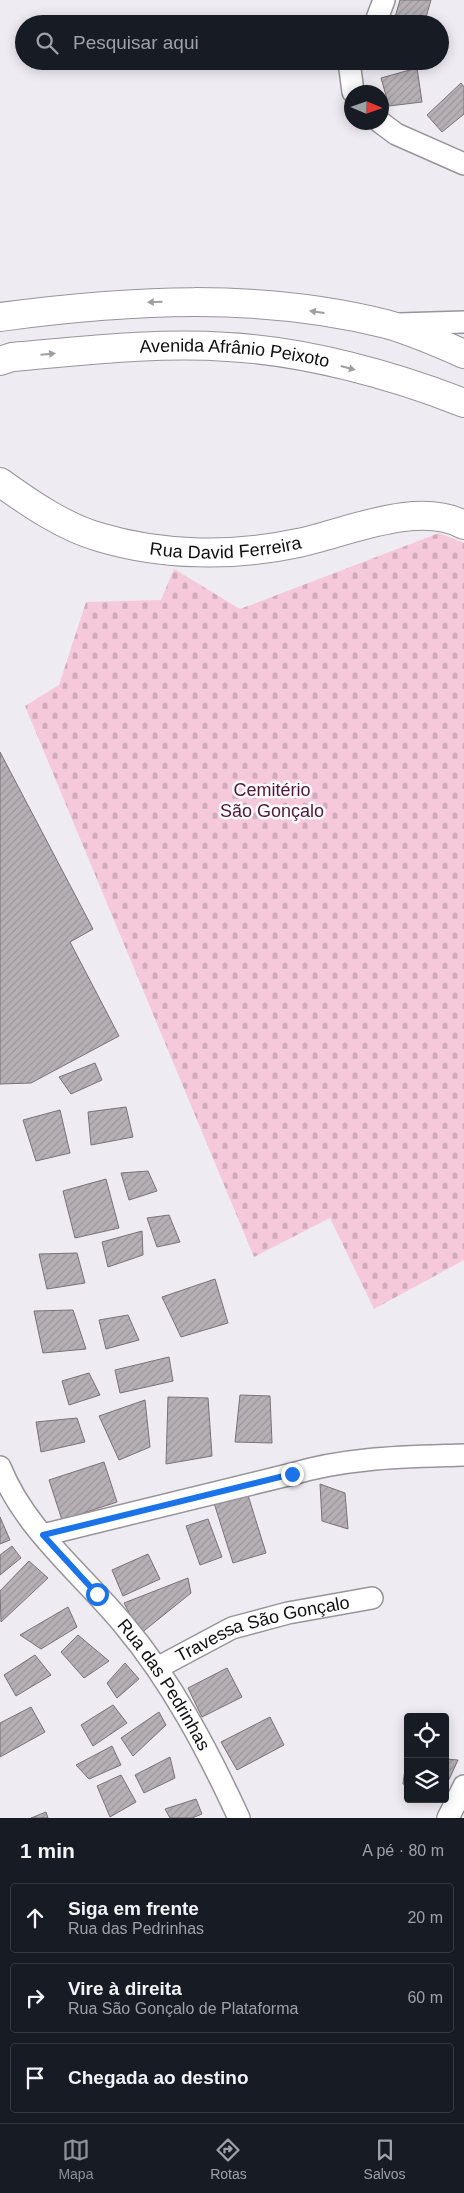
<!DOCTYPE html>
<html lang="pt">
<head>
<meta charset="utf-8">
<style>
	body { margin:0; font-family:Helvetica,sans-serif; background:#242831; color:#f1f3f6 }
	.controls { position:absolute; right:15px; bottom:15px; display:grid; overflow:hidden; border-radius:5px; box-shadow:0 2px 12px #0003 }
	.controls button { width:45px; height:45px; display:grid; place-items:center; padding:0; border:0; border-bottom:1px solid #363941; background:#171b24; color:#f1f3f6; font:25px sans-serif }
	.compass { position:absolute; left:344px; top:85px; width:45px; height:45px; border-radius:50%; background:#171b24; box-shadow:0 2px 12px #0003; rotate:92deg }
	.stop { position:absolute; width:15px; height:15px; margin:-11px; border:4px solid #1a73e8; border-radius:50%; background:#fff }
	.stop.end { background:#1a73e8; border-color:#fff; box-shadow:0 1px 5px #0008 }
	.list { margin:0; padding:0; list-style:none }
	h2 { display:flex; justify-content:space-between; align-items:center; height:65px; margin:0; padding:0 20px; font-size:21px }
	h2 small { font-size:16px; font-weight:400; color:#9ea1a6 }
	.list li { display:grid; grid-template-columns:32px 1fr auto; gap:15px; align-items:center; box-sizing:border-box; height:70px; margin:0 10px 10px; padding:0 10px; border:1px solid #363941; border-radius:5px }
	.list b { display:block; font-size:19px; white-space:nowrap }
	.list p { margin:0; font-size:16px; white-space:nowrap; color:#9ea1a6 }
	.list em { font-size:16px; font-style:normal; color:#9ea1a6 }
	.icon { flex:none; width:28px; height:28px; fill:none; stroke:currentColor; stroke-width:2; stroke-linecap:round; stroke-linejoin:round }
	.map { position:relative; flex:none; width:464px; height:1818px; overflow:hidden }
	.search { position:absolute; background:#171b24; box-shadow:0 2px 12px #0003; left:15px; right:15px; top:15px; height:55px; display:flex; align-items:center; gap:12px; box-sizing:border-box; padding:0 18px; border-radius:28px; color:#9ea1a6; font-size:19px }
	.sheet { height:305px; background:#171b24 }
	nav { display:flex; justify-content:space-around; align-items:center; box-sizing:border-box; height:70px; border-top:1px solid #363941; background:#171b24; font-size:14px; color:#9ea1a6 }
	nav a { display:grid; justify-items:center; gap:2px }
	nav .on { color:#8c9099 }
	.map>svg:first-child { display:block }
	.cemetery { fill:url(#cemetery-stones) }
	.building { fill:url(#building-hatch); stroke:#797378 }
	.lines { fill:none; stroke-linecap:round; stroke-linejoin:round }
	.minor-casing { stroke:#97949a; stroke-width:24 }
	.secondary-casing { stroke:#97949a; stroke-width:30 }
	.primary-casing { stroke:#97949a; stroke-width:30 }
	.minor { stroke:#fff; stroke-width:21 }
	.secondary { stroke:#fff; stroke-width:28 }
	.primary { stroke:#fff; stroke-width:28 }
	.oneway { fill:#9f9f9f }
	.route { stroke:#1a73e8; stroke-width:6 }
	.labels { text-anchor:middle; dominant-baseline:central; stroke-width:5; stroke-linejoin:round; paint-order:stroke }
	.street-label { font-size:18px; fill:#0f0e10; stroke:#fcf9ff }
	.park-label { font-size:18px; fill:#511a35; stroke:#fcf9ff }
</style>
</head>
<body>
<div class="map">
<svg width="464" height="1818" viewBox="0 0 464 1818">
	<defs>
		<pattern id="cemetery-stones" width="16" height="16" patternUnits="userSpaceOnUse" patternTransform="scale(1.25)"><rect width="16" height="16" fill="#f5c9da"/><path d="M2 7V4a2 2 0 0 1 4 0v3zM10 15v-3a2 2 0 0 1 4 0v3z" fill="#d1abba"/></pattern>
		<pattern id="building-hatch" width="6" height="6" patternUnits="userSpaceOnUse" patternTransform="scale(1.25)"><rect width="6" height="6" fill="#b6b0b5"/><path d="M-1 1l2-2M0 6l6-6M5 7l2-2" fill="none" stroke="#9b969b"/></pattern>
	</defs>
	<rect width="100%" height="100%" fill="#efebf2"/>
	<!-- cemetery -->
	<polygon class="cemetery" points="439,533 464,543 464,1260 374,1309 330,1218 254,1257 25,706 59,685 86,602 161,600 174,569 240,609"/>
	<!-- building -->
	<g class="building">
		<polygon points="400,0 431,0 424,24 393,24"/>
		<polygon points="417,68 422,102 389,106 381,78"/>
		<polygon points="461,83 464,87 464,114 442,132 427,115"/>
		<polygon points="0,752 93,929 70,942 119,1036 31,1083 0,1084"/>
		<polygon points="95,1063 102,1080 71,1094 59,1077"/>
		<polygon points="126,1107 133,1137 91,1145 88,1112"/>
		<polygon points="60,1110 70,1153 36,1161 23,1120"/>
		<polygon points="148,1171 157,1191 129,1200 121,1173"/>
		<polygon points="106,1179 119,1228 75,1238 63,1191"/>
		<polygon points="169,1215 180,1242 157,1247 147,1218"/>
		<polygon points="142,1231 143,1255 108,1267 102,1242"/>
		<polygon points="77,1253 85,1283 47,1289 39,1254"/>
		<polygon points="215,1279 228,1323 181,1337 162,1297"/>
		<polygon points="73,1310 86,1349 43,1353 34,1311"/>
		<polygon points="128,1315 139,1340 106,1349 99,1320"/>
		<polygon points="169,1357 173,1381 120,1393 115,1370"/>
		<polygon points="89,1373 100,1395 69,1405 62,1381"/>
		<polygon points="240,1395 270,1396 272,1443 235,1442"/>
		<polygon points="168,1397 208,1398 212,1456 166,1464"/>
		<polygon points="145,1400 150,1447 119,1460 99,1416"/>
		<polygon points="77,1418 85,1442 41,1452 36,1422"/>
		<polygon points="104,1462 117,1502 62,1520 49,1480"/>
		<polygon points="320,1484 345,1493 348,1529 322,1521"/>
		<polygon points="247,1492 266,1553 233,1563 214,1503"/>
		<polygon points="0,1517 10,1540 0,1544"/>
		<polygon points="208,1519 222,1557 200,1565 186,1526"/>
		<polygon points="12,1546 21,1558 0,1575 0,1555"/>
		<polygon points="148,1554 160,1579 123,1596 112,1570"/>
		<polygon points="29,1561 48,1578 1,1622 0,1591"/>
		<polygon points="188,1578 191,1593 140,1634 124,1603"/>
		<polygon points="68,1607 77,1627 41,1649 20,1635"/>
		<polygon points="78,1635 109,1661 84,1678 61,1652"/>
		<polygon points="35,1655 51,1675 16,1696 4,1675"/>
		<polygon points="125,1663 139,1679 117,1698 107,1683"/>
		<polygon points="227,1668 242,1697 202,1717 188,1688"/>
		<polygon points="113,1705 127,1723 93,1746 81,1725"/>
		<polygon points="31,1707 45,1732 0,1757 0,1723"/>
		<polygon points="159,1712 166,1725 133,1756 121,1738"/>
		<polygon points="270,1717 284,1745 237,1770 221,1742"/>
		<polygon points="112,1746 121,1765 89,1779 76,1765"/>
		<polygon points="407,1754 408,1754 408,1785 403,1784"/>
		<polygon points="170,1757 175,1778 144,1793 135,1775"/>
		<polygon points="445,1759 458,1760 445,1788"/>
		<polygon points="121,1775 136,1802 110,1817 97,1786"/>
		<polygon points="196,1799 202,1814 192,1818 170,1818 165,1809"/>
		<polygon points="46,1812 48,1818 31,1818"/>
	</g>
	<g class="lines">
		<!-- minor casing -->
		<g class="minor-casing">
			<g id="minor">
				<polyline points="375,24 384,0"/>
				<polyline points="353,61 350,69 353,92"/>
				<polyline points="380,122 396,134 464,164"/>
				<polyline points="399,324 464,322"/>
				<path id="s1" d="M0,1467C25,1530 82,1574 124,1625C172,1682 208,1751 239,1818"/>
				<path d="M43,1535L292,1474C348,1457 406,1457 464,1455"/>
				<path id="s2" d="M157,1668L232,1628L288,1613L372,1598"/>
				<polyline points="448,1818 464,1786"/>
			</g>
		</g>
		<!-- secondary casing -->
		<g class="secondary-casing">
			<g id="secondary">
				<path id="s3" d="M0,482C29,503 64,527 99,537C162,556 234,557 298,543C346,533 417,500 464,525"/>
			</g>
		</g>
		<!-- primary casing -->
		<g class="primary-casing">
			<g id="primary">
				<path d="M0,317C128,300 260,292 386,324C412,331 439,343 464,354"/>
				<path id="s4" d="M0,361L12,357C83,351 156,342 228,347C305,351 393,375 464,403"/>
			</g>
		</g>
		<!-- minor -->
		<use href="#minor" class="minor"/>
		<!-- secondary -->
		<use href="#secondary" class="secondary"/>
		<!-- primary -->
		<use href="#primary" class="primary"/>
	</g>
	<!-- one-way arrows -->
	<defs><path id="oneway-solid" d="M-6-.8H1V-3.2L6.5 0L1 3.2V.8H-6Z" transform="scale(1.25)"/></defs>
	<g class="oneway">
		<use href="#oneway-solid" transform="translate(155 302) rotate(179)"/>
		<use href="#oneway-solid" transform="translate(317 312) rotate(-172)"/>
		<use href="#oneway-solid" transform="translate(48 354) rotate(-5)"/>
		<use href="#oneway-solid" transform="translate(348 368) rotate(15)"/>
	</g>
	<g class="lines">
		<!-- route -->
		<polyline class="route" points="97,1594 43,1535 292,1474"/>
	</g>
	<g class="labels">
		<!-- street labels -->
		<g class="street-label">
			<text stroke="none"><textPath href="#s4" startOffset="236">Avenida Afrânio Peixoto</textPath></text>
			<text stroke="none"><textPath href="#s3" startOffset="242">Rua David Ferreira</textPath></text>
			<text stroke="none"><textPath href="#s2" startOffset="114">Travessa São Gonçalo</textPath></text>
			<text stroke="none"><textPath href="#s1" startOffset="274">Rua das Pedrinhas</textPath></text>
		</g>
		<!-- park labels -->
		<g class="park-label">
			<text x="272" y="790">Cemitério<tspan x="272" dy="21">São Gonçalo</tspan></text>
		</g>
	</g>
</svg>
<div class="controls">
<button><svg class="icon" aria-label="locate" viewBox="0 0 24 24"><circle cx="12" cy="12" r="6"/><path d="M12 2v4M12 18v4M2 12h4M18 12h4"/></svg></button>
<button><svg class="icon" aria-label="layers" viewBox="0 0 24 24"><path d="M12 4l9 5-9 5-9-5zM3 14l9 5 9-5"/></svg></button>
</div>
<svg class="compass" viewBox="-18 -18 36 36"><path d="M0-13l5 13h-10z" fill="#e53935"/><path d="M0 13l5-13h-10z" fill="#9ea1a6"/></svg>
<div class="stop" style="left:97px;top:1594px"></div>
<div class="stop end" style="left:292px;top:1474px"></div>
<div class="search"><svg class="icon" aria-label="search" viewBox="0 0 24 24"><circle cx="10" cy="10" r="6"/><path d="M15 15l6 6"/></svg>Pesquisar aqui</div>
</div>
<section class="sheet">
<h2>1 min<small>A pé · 80 m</small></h2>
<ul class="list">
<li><svg class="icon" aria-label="ahead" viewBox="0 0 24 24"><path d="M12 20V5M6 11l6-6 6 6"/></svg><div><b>Siga em frente</b><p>Rua das Pedrinhas</p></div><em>20 m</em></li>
<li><svg class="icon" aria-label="right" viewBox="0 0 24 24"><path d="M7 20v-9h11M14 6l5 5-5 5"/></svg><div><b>Vire à direita</b><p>Rua São Gonçalo de Plataforma</p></div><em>60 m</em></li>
<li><svg class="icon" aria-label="arrive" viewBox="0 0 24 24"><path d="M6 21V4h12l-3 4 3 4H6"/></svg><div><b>Chegada ao destino</b></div></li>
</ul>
</section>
<nav>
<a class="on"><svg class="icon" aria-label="map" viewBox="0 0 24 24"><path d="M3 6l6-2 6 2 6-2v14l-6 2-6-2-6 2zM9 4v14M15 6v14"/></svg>Mapa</a>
<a><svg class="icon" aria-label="directions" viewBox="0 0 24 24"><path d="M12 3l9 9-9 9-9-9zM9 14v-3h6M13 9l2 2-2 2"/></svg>Rotas</a>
<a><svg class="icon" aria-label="saved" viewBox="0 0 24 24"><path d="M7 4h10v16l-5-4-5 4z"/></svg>Salvos</a>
</nav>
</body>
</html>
